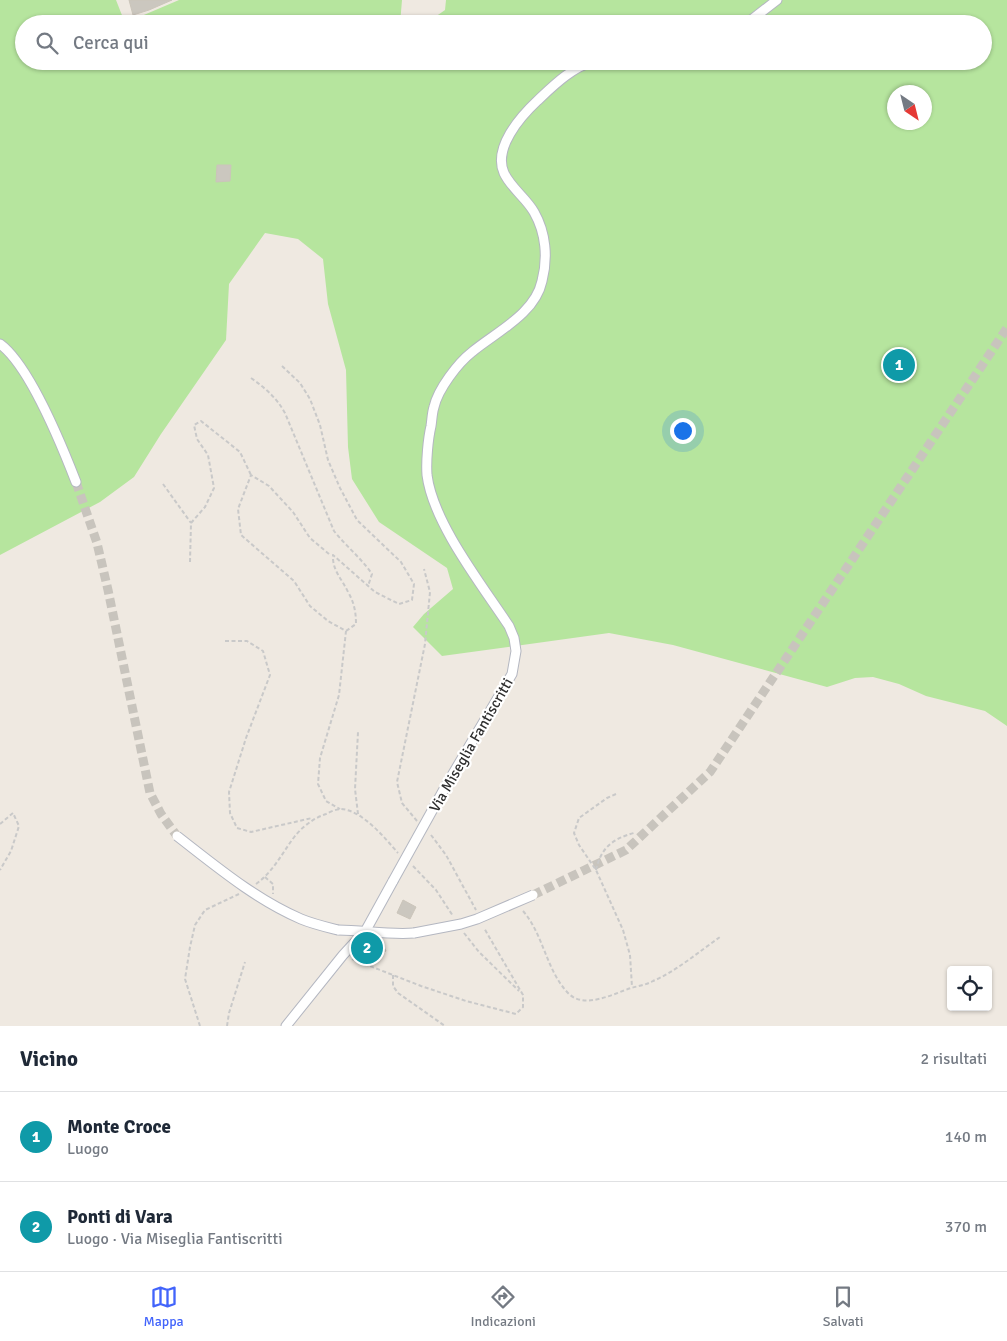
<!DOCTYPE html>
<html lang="it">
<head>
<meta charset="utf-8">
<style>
	body { margin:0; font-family:Signika,sans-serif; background:#f6f6f7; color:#1f2937 }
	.controls { position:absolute; right:15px; bottom:15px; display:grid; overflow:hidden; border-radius:5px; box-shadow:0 1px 4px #0004 }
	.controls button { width:45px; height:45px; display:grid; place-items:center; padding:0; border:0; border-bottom:1px solid #e0e1e3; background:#fff; color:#1f2937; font:25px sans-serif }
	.compass { position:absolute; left:887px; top:85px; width:45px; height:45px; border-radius:50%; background:#fff; box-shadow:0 1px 4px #0004; rotate:145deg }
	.you { position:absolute; left:682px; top:430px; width:18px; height:18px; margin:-12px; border:4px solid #fff; border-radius:50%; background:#1a73e8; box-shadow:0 0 0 8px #1a73e833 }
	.badge { display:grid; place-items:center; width:32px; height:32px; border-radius:50%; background:#4264fb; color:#fff; font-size:16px; font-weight:700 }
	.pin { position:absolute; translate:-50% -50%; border:2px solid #fff; box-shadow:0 1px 5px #0006 }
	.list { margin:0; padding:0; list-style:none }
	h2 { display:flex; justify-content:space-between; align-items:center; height:65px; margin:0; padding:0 20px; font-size:21px }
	h2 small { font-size:16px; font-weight:400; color:#747a83 }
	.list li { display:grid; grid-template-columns:32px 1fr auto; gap:15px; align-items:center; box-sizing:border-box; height:90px; padding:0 20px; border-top:1px solid #e0e1e3 }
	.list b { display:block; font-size:19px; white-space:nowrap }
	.list p { margin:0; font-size:16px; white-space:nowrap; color:#747a83 }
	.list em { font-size:16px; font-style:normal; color:#747a83 }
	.icon { flex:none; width:28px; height:28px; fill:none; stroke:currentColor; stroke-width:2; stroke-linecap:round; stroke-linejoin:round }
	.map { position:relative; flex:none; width:1007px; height:1026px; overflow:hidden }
	.search { position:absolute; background:#fff; box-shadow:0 1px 4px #0004; left:15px; right:15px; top:15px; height:55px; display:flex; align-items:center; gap:12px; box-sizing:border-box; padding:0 18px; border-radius:28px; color:#747a83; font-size:19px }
	.sheet { height:245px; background:#fff }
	nav { display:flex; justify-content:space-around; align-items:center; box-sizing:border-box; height:70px; border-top:1px solid #e0e1e3; background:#fff; font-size:14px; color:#747a83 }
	nav a { display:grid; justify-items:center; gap:2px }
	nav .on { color:#4264fb }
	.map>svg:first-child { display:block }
	.green { fill:#b6e59e; fill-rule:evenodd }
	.building { fill:#cbc7bf; stroke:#cbc5ba }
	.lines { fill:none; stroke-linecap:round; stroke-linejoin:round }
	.minor-tunnel { stroke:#c8c4bd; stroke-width:9; stroke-dasharray:9 4.5; stroke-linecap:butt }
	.minor-casing { stroke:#b4b7c1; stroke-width:11 }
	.path { stroke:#c9c9c9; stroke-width:2; stroke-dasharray:4 2.5; stroke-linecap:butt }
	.minor { stroke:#fff; stroke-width:9 }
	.minor-bridge-casing { stroke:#b4b7c1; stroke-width:11; stroke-linecap:butt }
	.minor-bridge { stroke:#fff; stroke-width:9 }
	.labels { text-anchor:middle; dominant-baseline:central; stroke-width:4.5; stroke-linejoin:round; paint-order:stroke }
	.street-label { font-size:15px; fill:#2e2e2e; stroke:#fff }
</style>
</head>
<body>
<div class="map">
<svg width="1007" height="1026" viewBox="0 0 1007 1026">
	<rect width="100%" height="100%" fill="#efe9e1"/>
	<!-- green -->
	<path class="green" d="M0,0H116L125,23L179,0H402L400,24H24V61H983V24H411L428,22L445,10L446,0H1007V726L985,711L926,696L899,684L873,677L855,678L827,687L673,645L609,633L442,656L413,627L424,614L453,589L447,568L379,522L352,479L348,447L346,370L328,304L323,259L298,239L265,233L229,284L226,340L161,434L134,477L100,502L0,555ZM894,92H924V122H894Z"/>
	<!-- building -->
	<g class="building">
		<polygon points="129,0 172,0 149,10 133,15"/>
		<polygon points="217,165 231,165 230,181 216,182"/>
		<polygon points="403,900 416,907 410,919 397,913"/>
		<polygon points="382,943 386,951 378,955 374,948"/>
	</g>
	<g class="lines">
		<!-- minor-tunnel -->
		<g class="minor-tunnel">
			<polyline points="76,482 97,543 108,590 150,793 161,814 177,836"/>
			<polyline points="533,895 626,850 710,772 1007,328"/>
		</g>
		<!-- minor casing -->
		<g class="minor-casing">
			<g id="minor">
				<polyline points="746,24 777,0"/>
				<path d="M0,344C30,366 62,446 76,482"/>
				<path d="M448,782L512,674L516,651L514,638L509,626C482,585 433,523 427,475C426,461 428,439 431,426C432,420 432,413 434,407C438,389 458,363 472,352C496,332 535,314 542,281C548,258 546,233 534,212C526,198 511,188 504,173C493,148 520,117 537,101C554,85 572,67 595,61"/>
				<path d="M338,930C363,930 388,935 414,933"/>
				<polyline points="286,1026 343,955 366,930 393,881"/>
			</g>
		</g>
		<!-- path -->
		<g class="path">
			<path d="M282,366L300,383L310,399L320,425L328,460L340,488L357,520L401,562L414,584L412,600L399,604L375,592L333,555C332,570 342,579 348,592C354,602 356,612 356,624L346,631"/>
			<path d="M251,378C265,388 276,397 285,413L334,531C346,546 361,558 372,574L368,586"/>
			<polyline points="163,484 191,523"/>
			<polyline points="329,554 310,538 293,512 269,486 251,475 238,509 241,535 294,581 310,606 328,621 346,631 339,695 320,758 318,784 326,801 340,809"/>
			<polyline points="190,562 191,523 205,507 214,488 208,455 197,439 194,425 201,421 240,452 251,475"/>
			<polyline points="225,641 247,641 263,651 270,675 246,738 229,792 230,813 237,828 251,832 312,818"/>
			<polyline points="616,794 607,798 579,818 574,833 579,845 596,870 623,930 630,955 632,987"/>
			<polyline points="358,814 355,789 358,732"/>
			<polyline points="417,821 402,803 397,782 425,644 430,592 424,569"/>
			<polyline points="0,824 13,813 19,826 11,851 0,870"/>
			<polyline points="431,835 446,855 476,910"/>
			<polyline points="413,866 436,890 453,916"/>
			<path d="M596,870C601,848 612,839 634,833"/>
			<polyline points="265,877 273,884 273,894"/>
			<path d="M256,884C274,871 282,853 295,836C303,826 314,818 326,814C330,812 336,809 341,809C362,810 385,838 398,853"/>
			<path d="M523,911C544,935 546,971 569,994C585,1009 613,994 631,988C638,986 646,985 653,981C675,972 700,951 720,937"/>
			<polyline points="464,933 479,952 519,991"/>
			<polyline points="352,959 421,986 466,1001 516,1014 523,1007 523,995 484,928"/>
			<polyline points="393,975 393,986 398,993 445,1026"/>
			<polyline points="200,1026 185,979 190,947 195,925 205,910 239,894"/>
			<polyline points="227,1026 229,1013 245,962"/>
		</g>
		<!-- minor -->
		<use href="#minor" class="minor"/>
		<!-- minor-bridge casing -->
		<g class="minor-bridge-casing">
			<g id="minor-bridge">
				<path d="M177,836C217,867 255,899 301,919C313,924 326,927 338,930"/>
				<polyline points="393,881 448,782"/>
				<polyline points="414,933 461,924 477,919 533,895"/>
			</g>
		</g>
		<!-- minor-bridge -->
		<use href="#minor-bridge" class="minor-bridge"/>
	</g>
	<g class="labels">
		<!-- street labels -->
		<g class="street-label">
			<text transform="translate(471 745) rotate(-60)">Via Miseglia Fantiscritti</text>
		</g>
	</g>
</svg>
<div class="controls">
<button><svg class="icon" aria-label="locate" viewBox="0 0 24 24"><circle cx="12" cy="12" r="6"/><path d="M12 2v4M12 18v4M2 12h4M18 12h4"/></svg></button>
</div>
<svg class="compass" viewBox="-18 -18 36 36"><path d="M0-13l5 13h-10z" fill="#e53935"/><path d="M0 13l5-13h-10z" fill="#747a83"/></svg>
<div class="you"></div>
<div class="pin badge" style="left:899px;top:365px;background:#0f9aa8">1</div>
<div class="pin badge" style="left:367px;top:948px;background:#0f9aa8">2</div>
<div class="search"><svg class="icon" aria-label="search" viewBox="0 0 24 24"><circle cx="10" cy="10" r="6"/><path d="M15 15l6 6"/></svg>Cerca qui</div>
</div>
<section class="sheet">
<h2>Vicino<small>2 risultati</small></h2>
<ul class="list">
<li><span class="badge" style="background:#0f9aa8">1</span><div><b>Monte Croce</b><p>Luogo</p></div><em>140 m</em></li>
<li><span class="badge" style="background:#0f9aa8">2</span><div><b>Ponti di Vara</b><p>Luogo · Via Miseglia Fantiscritti</p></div><em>370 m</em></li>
</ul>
</section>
<nav>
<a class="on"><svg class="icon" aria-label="map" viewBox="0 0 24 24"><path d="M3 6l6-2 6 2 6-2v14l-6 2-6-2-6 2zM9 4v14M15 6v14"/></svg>Mappa</a>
<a><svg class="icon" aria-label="directions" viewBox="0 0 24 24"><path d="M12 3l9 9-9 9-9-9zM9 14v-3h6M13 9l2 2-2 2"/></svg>Indicazioni</a>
<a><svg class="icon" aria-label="saved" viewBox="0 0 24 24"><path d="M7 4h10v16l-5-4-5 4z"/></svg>Salvati</a>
</nav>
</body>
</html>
